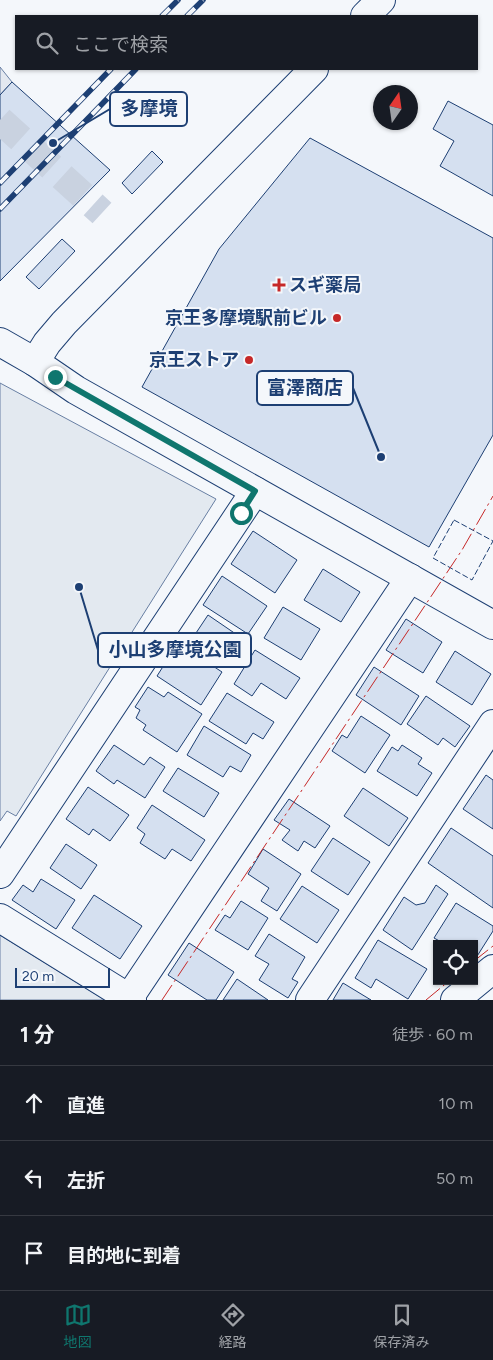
<!DOCTYPE html>
<html lang="ja">
<head>
<meta charset="utf-8">
<style>
	body { margin:0; font-family:Figtree,"Noto Sans JP",sans-serif; background:#20242c; color:#f1f3f6 }
	.controls { position:absolute; right:15px; bottom:15px; display:grid; overflow:hidden; border-radius:0px; box-shadow:0 1px 4px #0004 }
	.controls button { width:45px; height:45px; display:grid; place-items:center; padding:0; border:0; border-bottom:1px solid #363941; background:#171b24; color:#f1f3f6; font:25px sans-serif }
	.compass { position:absolute; left:373px; top:85px; width:45px; height:45px; border-radius:50%; background:#171b24; box-shadow:0 1px 4px #0004; rotate:13deg }
	.scale { position:absolute; left:15px; bottom:12px; width:95px; box-sizing:border-box; padding-left:5px; border:2px solid #1d3f73; border-top:0; font-size:14px; line-height:18px; white-space:nowrap; color:#1d3f73; -webkit-text-stroke:4px #f4f7fb; paint-order:stroke }
	.stop { position:absolute; width:15px; height:15px; margin:-11px; border:4px solid #0f766e; border-radius:50%; background:#fff }
	.stop.end { background:#0f766e; border-color:#fff; box-shadow:0 1px 5px #0008 }
	.list { margin:0; padding:0; list-style:none }
	h2 { display:flex; justify-content:space-between; align-items:center; height:65px; margin:0; padding:0 20px; font-size:21px }
	h2 small { font-size:16px; font-weight:400; color:#9ea1a6 }
	.list li { display:grid; grid-template-columns:32px 1fr auto; gap:15px; align-items:center; box-sizing:border-box; height:75px; padding:0 20px; border-top:1px solid #363941 }
	.list b { display:block; font-size:19px; white-space:nowrap }
	.list em { font-size:16px; font-style:normal; color:#9ea1a6 }
	.icon { flex:none; width:28px; height:28px; fill:none; stroke:currentColor; stroke-width:2; stroke-linecap:round; stroke-linejoin:round }
	.map { position:relative; flex:none; width:493px; height:1000px; overflow:hidden }
	.search { position:absolute; background:#171b24; box-shadow:0 1px 4px #0004; left:15px; right:15px; top:15px; height:55px; display:flex; align-items:center; gap:12px; box-sizing:border-box; padding:0 18px; border-radius:0px; color:#9ea1a6; font-size:19px }
	.sheet { height:290px; background:#171b24 }
	nav { display:flex; justify-content:space-around; align-items:center; box-sizing:border-box; height:70px; border-top:1px solid #363941; background:#171b24; font-size:14px; color:#9ea1a6 }
	nav a { display:grid; justify-items:center; gap:2px }
	nav .on { color:#0f766e }
	.map>svg:first-child { display:block }
	.green { fill:#e3e9f0; stroke:#687fa3 }
	.parking { fill:#e3e8f0; stroke:#687fa3 }
	.building { fill:#d5e0f0; stroke:#1d3f73 }
	.lines { fill:none; stroke-linecap:round; stroke-linejoin:round }
	.street-tunnel { stroke:#c9d2e0; stroke-width:28; stroke-dasharray:28 14; stroke-linecap:butt }
	.street-casing { stroke:#1d3f73; stroke-width:30 }
	.secondary-casing { stroke:#1d3f73; stroke-width:30 }
	.street { stroke:#f4f7fb; stroke-width:28 }
	.secondary { stroke:#f4f7fb; stroke-width:28 }
	.rail-casing { stroke:#1d3f73; stroke-width:5.5 }
	.rail { stroke:#f4f7fb; stroke-width:4; stroke-dasharray:11; stroke-linecap:butt }
	.fence { stroke:#1d3f73; stroke-width:1; stroke-dasharray:6 2.5; stroke-linecap:butt }
	.power { stroke:#c62828; stroke-width:1; stroke-dasharray:18 4 2.5 4; stroke-linecap:butt }
	.route { stroke:#0f766e; stroke-width:6 }
	.poi-dot { fill:#c62828; stroke:#f4f7fb; stroke-width:2 }
	.labels { text-anchor:middle; dominant-baseline:central; stroke-width:4; stroke-linejoin:round; paint-order:stroke }
	.poi-label { font-size:18px; font-weight:bold; fill:#1d3f73; stroke:#f4f7fb; text-anchor:end }
	.leader { fill:none; stroke:#1d3f73; stroke-width:2 }
	.callout-dot { fill:#1d3f73; stroke:#f4f7fb; stroke-width:2 }
	.callout { fill:#f4f7fb; stroke:#1d3f73; stroke-width:2 }
	.callout-label { font-size:19px; text-anchor:middle; font-weight:bold; fill:#1d3f73 }
</style>
</head>
<body>
<div class="map">
<svg width="493" height="1000" viewBox="0 0 493 1000">
	<rect width="100%" height="100%" fill="#f4f7fb"/>
	<!-- green -->
	<g class="green">
		<polygon points="0,383 216,499 16,816 7,811 0,821"/>
		<polygon points="0,935 105,1000 0,1000"/>
	</g>
	<!-- parking -->
	<polygon class="parking" points="0,67 12,82 0,95"/>
	<!-- building -->
	<g class="building">
		<polygon points="12,82 110,170 0,281 0,95"/>
		<polygon points="448,101 493,125 493,196 440,166 454,141 433,129"/>
		<polygon points="310,138 493,238 493,435 429,547 142,387 219,249"/>
		<polygon points="152,151 163,162 132,194 122,183"/>
		<polygon points="62,239 75,251 39,289 26,277"/>
		<polygon points="253,531 297,560 275,593 231,564"/>
		<polygon points="323,569 360,592 341,622 304,600"/>
		<polygon points="222,576 267,606 248,634 203,605"/>
		<polygon points="283,607 320,629 301,660 264,638"/>
		<polygon points="208,615 249,643 234,665 194,636"/>
		<polygon points="406,619 442,642 423,673 386,650"/>
		<polygon points="178,643 222,672 201,705 157,676"/>
		<polygon points="255,650 300,678 286,699 261,683 252,696 234,684"/>
		<polygon points="455,651 491,674 472,705 436,682"/>
		<polygon points="374,667 419,696 401,725 356,695"/>
		<polygon points="148,687 164,697 168,692 202,714 177,752 143,730 146,725 136,718 140,710 135,707"/>
		<polygon points="227,693 274,722 263,739 253,733 246,744 209,721"/>
		<polygon points="426,696 470,726 455,747 443,738 438,745 407,724"/>
		<polygon points="361,716 390,735 365,773 332,751 342,735 347,738"/>
		<polygon points="204,726 251,755 241,772 230,766 223,777 187,755"/>
		<polygon points="114,745 144,765 150,757 165,767 145,798 117,780 114,784 96,771"/>
		<polygon points="402,745 422,758 418,764 432,773 417,796 377,771 392,747 398,751"/>
		<polygon points="178,768 219,793 204,817 163,791"/>
		<polygon points="486,775 493,780 493,829 463,809"/>
		<polygon points="88,787 129,815 110,841 93,829 89,835 66,819"/>
		<polygon points="363,788 408,818 389,846 344,816"/>
		<polygon points="289,799 330,826 315,848 304,841 298,851 282,840 290,830 274,820"/>
		<polygon points="152,805 205,840 191,861 172,849 165,859 140,843 145,834 137,828"/>
		<polygon points="451,828 493,856 493,908 428,863"/>
		<polygon points="333,838 370,862 348,895 311,871"/>
		<polygon points="66,844 97,865 81,889 50,868"/>
		<polygon points="263,849 301,874 277,911 261,901 269,888 248,874"/>
		<polygon points="41,879 75,900 56,929 12,900 23,885 33,892"/>
		<polygon points="436,885 448,894 412,950 383,930 404,897 416,905 425,903"/>
		<polygon points="302,886 339,910 317,943 280,919"/>
		<polygon points="94,895 142,926 120,959 72,928"/>
		<polygon points="241,901 268,918 248,950 215,930 225,915 230,918"/>
		<polygon points="456,903 493,926 493,931 474,961 474,944 445,944 434,938"/>
		<polygon points="269,934 305,957 292,979 298,982 288,998 259,980 269,964 255,956"/>
		<polygon points="378,940 427,969 408,999 376,979 371,988 355,978"/>
		<polygon points="189,943 234,972 216,1000 207,1000 168,975"/>
		<polygon points="237,979 268,1000 223,1000"/>
		<polygon points="343,983 371,1000 333,1000"/>
	</g>
	<g class="lines">
		<!-- street-tunnel -->
		<polyline class="street-tunnel" points="0,120 102,213"/>
		<!-- street casing -->
		<g class="street-casing">
			<g id="street">
				<polyline points="0,874 255,491"/>
				<polyline points="0,918 132,1000"/>
				<polyline points="129,998 410,578"/>
				<polyline points="310,1000 493,724"/>
				<polyline points="455,1000 493,969"/>
			</g>
		</g>
		<!-- secondary casing -->
		<g class="secondary-casing">
			<g id="secondary">
				<polyline points="365,16 381,0"/>
				<polyline points="0,342 35,362 76,390 493,625"/>
				<polyline points="35,362 47,343 64,323 314,69"/>
			</g>
		</g>
		<!-- street -->
		<use href="#street" class="street"/>
		<!-- secondary -->
		<use href="#secondary" class="secondary"/>
		<!-- rail casing -->
		<g class="rail-casing">
			<g id="rail">
				<polyline points="162,16 178,0"/>
				<polyline points="187,16 203,0"/>
				<polyline points="0,183 111,69"/>
				<polyline points="0,209 136,69"/>
			</g>
		</g>
		<!-- rail -->
		<use href="#rail" class="rail"/>
		<!-- fence -->
		<polygon class="fence" points="454,520 493,541 472,580 433,558"/>
		<!-- power -->
		<g class="power">
			<polyline points="474,961 493,946"/>
			<polyline points="162,1000 462,550 493,496"/>
			<polyline points="426,1000 449,981"/>
		</g>
	</g>
	<g class="lines">
		<!-- route -->
		<polyline class="route" points="55,377 255,491 241,513"/>
	</g>
	<!-- markers -->
	<g class="poi-dot">
		<path d="M276.5 277.5h5v5h5v5h-5v5h-5v-5h-5v-5h5z"/>
		<circle cx="337" cy="318" r="5"/>
		<circle cx="249" cy="360" r="5"/>
	</g>
	<g class="labels">
		<!-- poi labels -->
		<g class="poi-label">
			<text x="289" y="285" text-anchor="start">スギ薬局</text>
			<text x="327" y="318">京王多摩境駅前ビル</text>
			<text x="239" y="360">京王ストア</text>
		</g>
	</g>
	<!-- callouts -->
	<path class="leader" d="M53 143L110 109M381 457L353 388M79 587L98 650"/>
	<g class="callout-dot">
		<circle cx="53" cy="143" r="5"/>
		<circle cx="381" cy="457" r="5"/>
		<circle cx="79" cy="587" r="5"/>
	</g>
	<g class="callout">
		<rect x="110" y="92" width="77" height="34" rx="5"/>
		<rect x="257" y="371" width="96" height="34" rx="5"/>
		<rect x="98" y="633" width="153" height="34" rx="5"/>
	</g>
	<g class="callout-label">
		<text x="149" y="115">多摩境</text>
		<text x="305" y="394">富澤商店</text>
		<text x="175" y="656">小山多摩境公園</text>
	</g>
</svg>
<div class="controls">
<button><svg class="icon" aria-label="locate" viewBox="0 0 24 24"><circle cx="12" cy="12" r="6"/><path d="M12 2v4M12 18v4M2 12h4M18 12h4"/></svg></button>
</div>
<svg class="compass" viewBox="-18 -18 36 36"><path d="M0-13l5 13h-10z" fill="#e53935"/><path d="M0 13l5-13h-10z" fill="#9ea1a6"/></svg>
<div class="scale">20 m</div>
<div class="stop" style="left:241px;top:513px"></div>
<div class="stop end" style="left:55px;top:377px"></div>
<div class="search"><svg class="icon" aria-label="search" viewBox="0 0 24 24"><circle cx="10" cy="10" r="6"/><path d="M15 15l6 6"/></svg>ここで検索</div>
</div>
<section class="sheet">
<h2>1 分<small>徒歩 · 60 m</small></h2>
<ul class="list">
<li><svg class="icon" aria-label="ahead" viewBox="0 0 24 24"><path d="M12 20V5M6 11l6-6 6 6"/></svg><div><b>直進</b></div><em>10 m</em></li>
<li><svg class="icon" aria-label="left" viewBox="0 0 24 24"><path d="M17 20v-9H6M10 6l-5 5 5 5"/></svg><div><b>左折</b></div><em>50 m</em></li>
<li><svg class="icon" aria-label="arrive" viewBox="0 0 24 24"><path d="M6 21V4h12l-3 4 3 4H6"/></svg><div><b>目的地に到着</b></div></li>
</ul>
</section>
<nav>
<a class="on"><svg class="icon" aria-label="map" viewBox="0 0 24 24"><path d="M3 6l6-2 6 2 6-2v14l-6 2-6-2-6 2zM9 4v14M15 6v14"/></svg>地図</a>
<a><svg class="icon" aria-label="directions" viewBox="0 0 24 24"><path d="M12 3l9 9-9 9-9-9zM9 14v-3h6M13 9l2 2-2 2"/></svg>経路</a>
<a><svg class="icon" aria-label="saved" viewBox="0 0 24 24"><path d="M7 4h10v16l-5-4-5 4z"/></svg>保存済み</a>
</nav>
</body>
</html>
